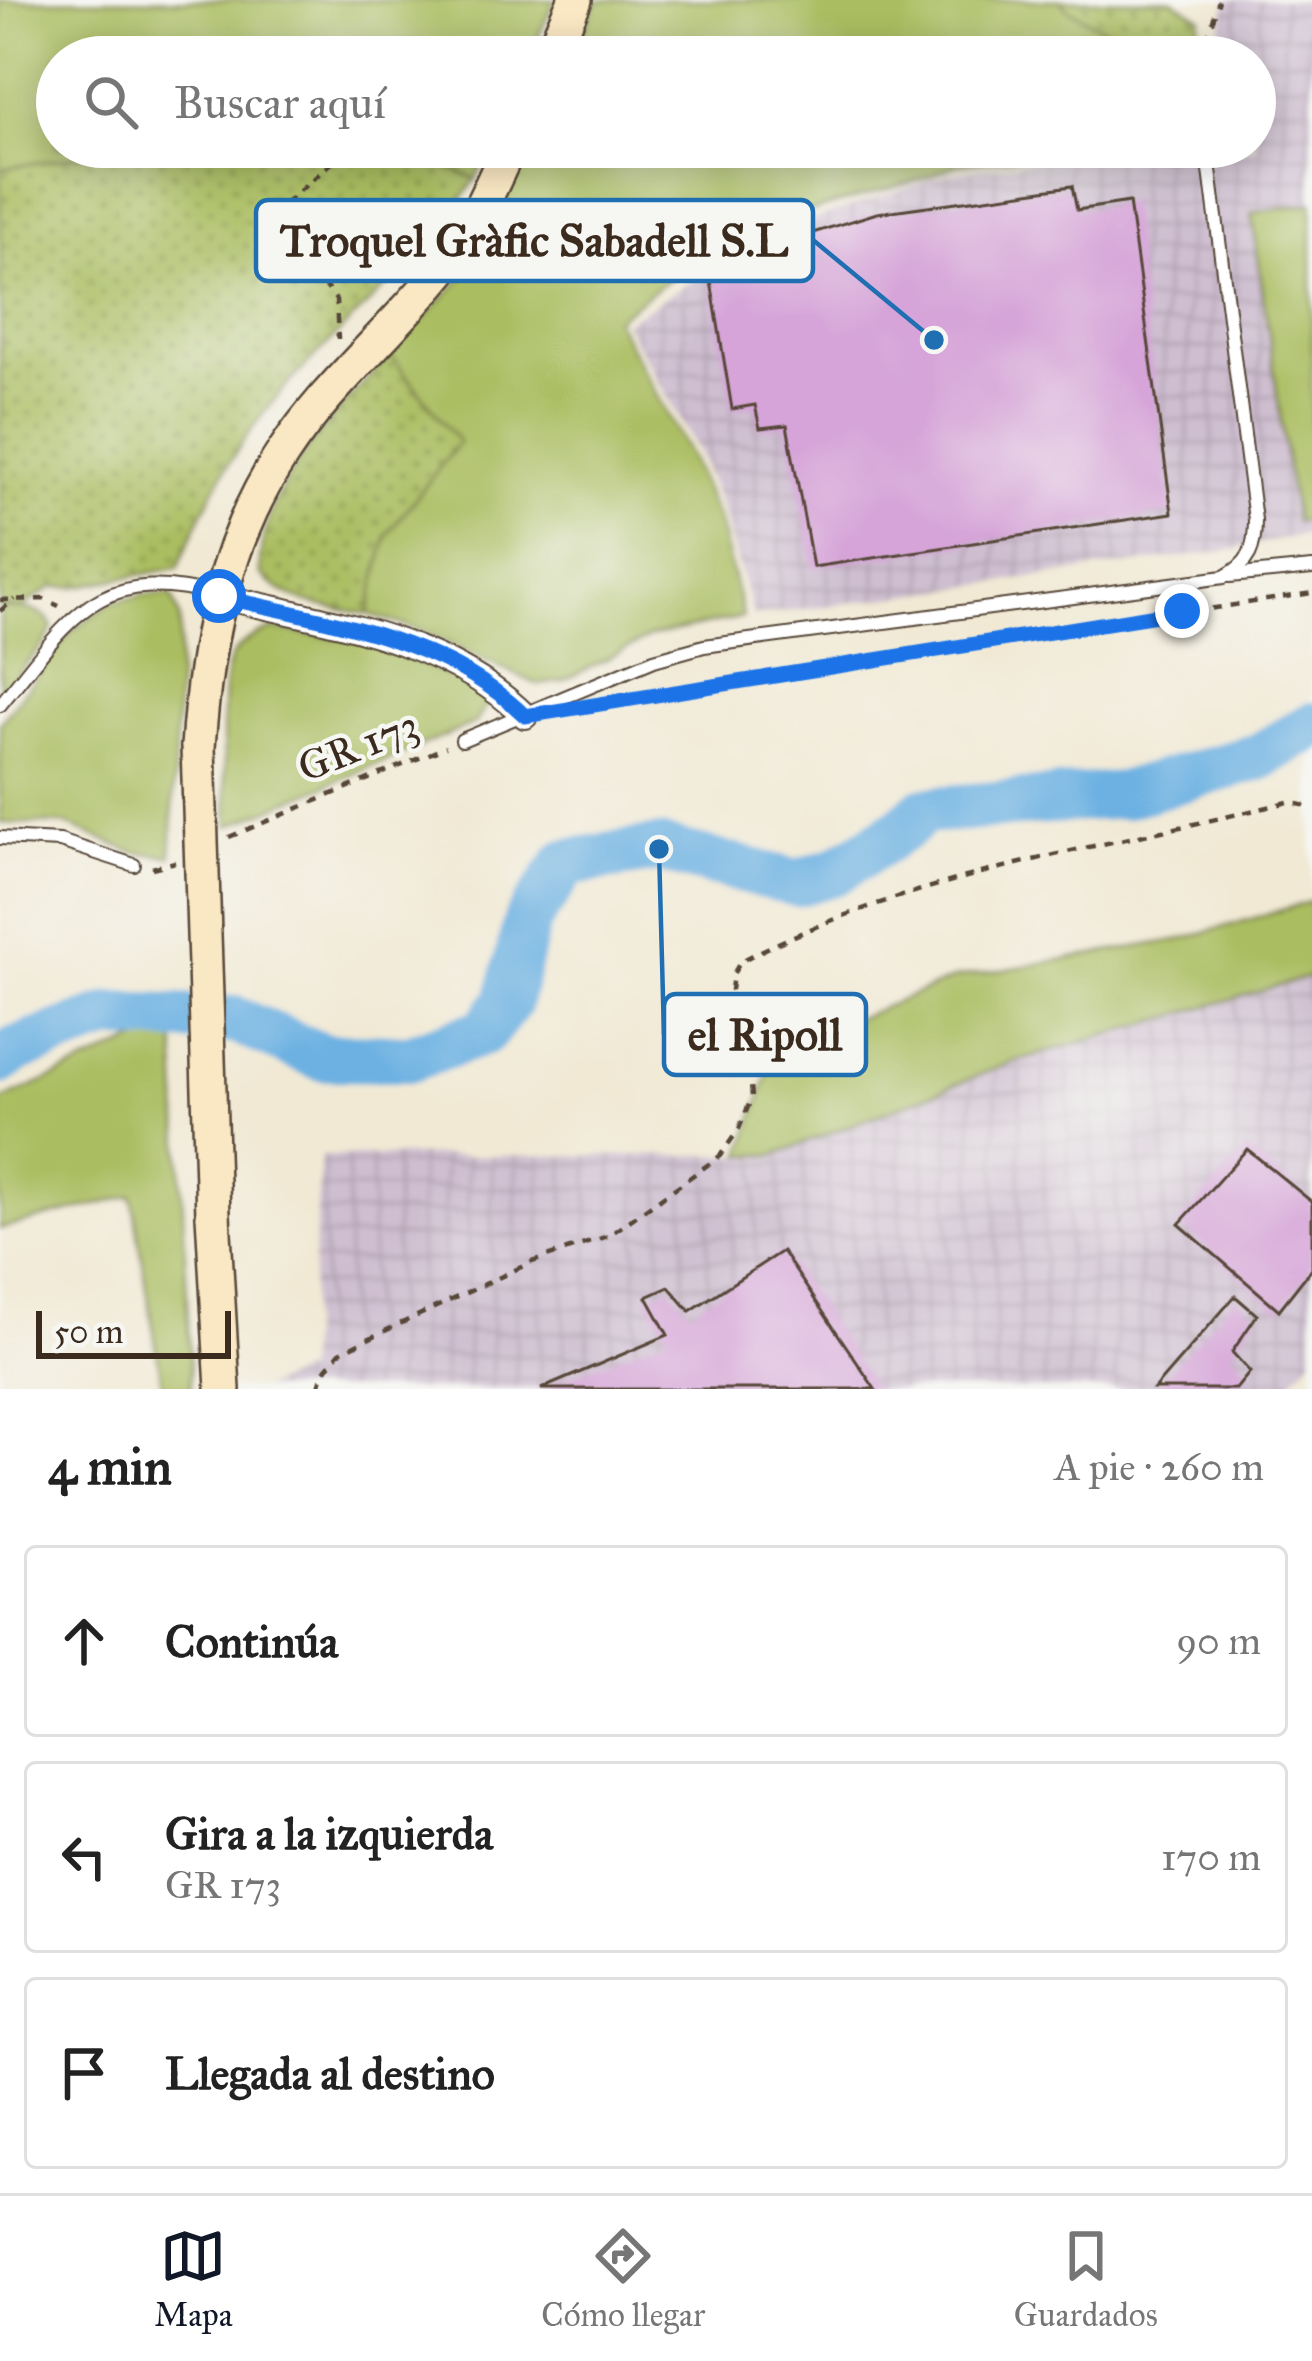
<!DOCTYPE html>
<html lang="es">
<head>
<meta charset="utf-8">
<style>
	body { margin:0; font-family:"IM FELL Great Primer",serif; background:#f2f2f2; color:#222 }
	.scale { position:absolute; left:36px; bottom:30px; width:195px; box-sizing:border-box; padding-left:12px; border:6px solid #3b2a1e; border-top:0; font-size:33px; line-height:42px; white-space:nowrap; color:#3b2a1e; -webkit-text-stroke:9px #f6f6f2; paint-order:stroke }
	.stop { position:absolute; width:36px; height:36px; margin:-27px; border:9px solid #1a73e8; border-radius:50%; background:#fff }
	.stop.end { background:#1a73e8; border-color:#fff; box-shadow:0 3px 12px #0008 }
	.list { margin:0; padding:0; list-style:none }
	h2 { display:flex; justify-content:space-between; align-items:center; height:156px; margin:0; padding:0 48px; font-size:51px }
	h2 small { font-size:39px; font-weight:400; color:#767676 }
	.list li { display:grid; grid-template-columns:78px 1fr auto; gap:36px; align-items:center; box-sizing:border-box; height:192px; margin:0 24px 24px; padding:0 24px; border:3px solid #e0e0e0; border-radius:12px }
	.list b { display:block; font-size:45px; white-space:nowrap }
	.list p { margin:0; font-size:39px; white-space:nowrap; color:#767676 }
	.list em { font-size:39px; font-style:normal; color:#767676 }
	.icon { flex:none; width:66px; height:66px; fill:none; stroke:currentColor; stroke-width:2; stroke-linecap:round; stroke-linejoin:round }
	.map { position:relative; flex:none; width:1312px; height:1389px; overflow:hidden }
	.search { position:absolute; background:#fff; box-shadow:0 6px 30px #0003; left:36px; right:36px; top:36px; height:132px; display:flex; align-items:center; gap:30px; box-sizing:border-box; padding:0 42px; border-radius:66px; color:#767676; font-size:45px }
	.sheet { height:804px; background:#fff }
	nav { display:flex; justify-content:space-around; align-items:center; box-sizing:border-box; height:168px; border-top:3px solid #e0e0e0; background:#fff; font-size:33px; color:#767676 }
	nav a { display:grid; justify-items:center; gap:6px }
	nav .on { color:#111827 }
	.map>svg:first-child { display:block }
	.industrial { fill:url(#industrial-grid) }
	.grass { fill:#aabd61; stroke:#727440; stroke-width:3 }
	.park { fill:url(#park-dots); stroke:#727440; stroke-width:3 }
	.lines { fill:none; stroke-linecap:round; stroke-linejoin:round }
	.river { stroke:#6cb1e2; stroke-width:48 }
	.building { fill:#d6a4d8 }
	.lane-casing { stroke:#564739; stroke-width:16 }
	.street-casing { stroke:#564739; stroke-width:28 }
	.secondary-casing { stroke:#564739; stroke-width:38 }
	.path { stroke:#564739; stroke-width:4.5; stroke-dasharray:9 9; stroke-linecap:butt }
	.lane { stroke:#fff; stroke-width:12 }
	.street { stroke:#fff; stroke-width:24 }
	.secondary { stroke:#fae7c3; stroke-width:33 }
	.secondary-bridge-casing { stroke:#564739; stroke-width:38; stroke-linecap:butt }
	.secondary-bridge { stroke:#fae7c3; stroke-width:33 }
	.route { stroke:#1a73e8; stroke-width:15 }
	.labels { text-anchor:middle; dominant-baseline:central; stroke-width:9; stroke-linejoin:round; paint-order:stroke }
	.street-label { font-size:42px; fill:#3b2a1e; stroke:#f6f6f2 }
	.leader { fill:none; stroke:#1f6fb2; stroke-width:4.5 }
	.callout-dot { fill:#1f6fb2; stroke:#f6f6f2; stroke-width:4.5 }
	.callout { fill:#f6f6f2; stroke:#1f6fb2; stroke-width:4.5 }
	.callout-label { font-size:45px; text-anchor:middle; font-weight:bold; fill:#3b2a1e }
</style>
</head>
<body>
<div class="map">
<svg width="1312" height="1389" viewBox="0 0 1312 1389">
	<defs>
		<pattern id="industrial-grid" width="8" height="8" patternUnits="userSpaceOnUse" patternTransform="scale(3)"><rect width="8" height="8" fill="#cebed0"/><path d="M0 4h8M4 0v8" fill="none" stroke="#b2a3b2"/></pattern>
		<pattern id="park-dots" width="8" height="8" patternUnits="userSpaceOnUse" patternTransform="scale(3)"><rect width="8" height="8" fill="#aabd61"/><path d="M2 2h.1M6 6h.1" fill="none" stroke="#8c9a4f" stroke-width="1.8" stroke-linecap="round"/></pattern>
	</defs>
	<rect width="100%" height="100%" fill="#f6f6f2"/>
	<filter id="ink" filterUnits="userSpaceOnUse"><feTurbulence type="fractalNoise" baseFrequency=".00833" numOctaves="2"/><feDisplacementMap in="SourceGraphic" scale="24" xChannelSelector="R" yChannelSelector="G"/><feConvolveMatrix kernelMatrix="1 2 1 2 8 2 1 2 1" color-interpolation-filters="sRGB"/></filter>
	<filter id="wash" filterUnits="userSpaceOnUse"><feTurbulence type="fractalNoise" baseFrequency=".004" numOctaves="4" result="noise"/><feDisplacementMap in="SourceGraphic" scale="48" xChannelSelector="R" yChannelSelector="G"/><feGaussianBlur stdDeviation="2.7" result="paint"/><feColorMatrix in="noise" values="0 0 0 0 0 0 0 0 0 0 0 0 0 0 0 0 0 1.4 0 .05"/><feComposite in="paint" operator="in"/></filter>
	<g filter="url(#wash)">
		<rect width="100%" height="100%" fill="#f1e9d4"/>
		<!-- industrial -->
		<g class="industrial">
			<polygon points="1227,0 1312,0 1312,203 1252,214 1295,521 1312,518 1312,533 1220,552 753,616 722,511 698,451 624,322 768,235 947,174 1131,147 1255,147 1255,57 1215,57"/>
			<polygon points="1312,976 1312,1358 1284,1389 261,1389 305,1371 321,1156 774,1155 1013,1062"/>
		</g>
		<!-- grass -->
		<g class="grass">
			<polygon points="0,0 555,0 529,57 57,57 57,147 129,147 0,169"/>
			<polygon points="598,0 1060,0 1067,8 1154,57 571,57"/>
			<polygon points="396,147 490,147 476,179"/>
			<polygon points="528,147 1092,147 958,164 928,177 751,229 708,250 615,319 685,446 719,522 743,617 652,636 563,681 539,685 424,632 368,614 387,535 459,442 390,355 472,267"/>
			<polygon points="1312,203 1312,518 1295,522 1252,213"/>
			<polygon points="145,595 172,595 180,619 171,856 133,852 64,824 0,823 0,723 73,630 110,603"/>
			<path d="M0,608C21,608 43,607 53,628L44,644L0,693Z"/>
			<path d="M273,629L378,645L492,695L476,723L229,826C226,787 217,697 229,663C235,644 256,635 273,629Z"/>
			<polygon points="1312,901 1312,976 1013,1062 774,1155 742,1155 773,1058 791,1060 833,1028 955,978 1183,939"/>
			<polygon points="175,1031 191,1389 163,1389 132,1196 0,1229 0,1101 141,1039"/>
		</g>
		<!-- park -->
		<g class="park">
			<polygon points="1060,0 1173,0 1201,17 1193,57 1154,57 1067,8"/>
			<path d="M129,147H396L476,179C424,258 349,318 285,388C234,443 207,500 178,568L73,587H52L22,608H0V169Z"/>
			<path d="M390,355L459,442L387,535L368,614C327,607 290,604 260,574C257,487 335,414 390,355Z"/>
		</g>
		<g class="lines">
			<!-- river -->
			<polyline class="river" points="0,1061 18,1049 111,1016 235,1020 322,1057 410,1058 484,1032 508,1002 527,921 566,863 659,849 796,883 834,872 904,828 923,811 1122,795 1259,757 1312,726"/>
		</g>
		<g id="blocks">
			<!-- building -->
			<g class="building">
				<polygon points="1072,186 1077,210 1129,202 1172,513 813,567 787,425 760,428 755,405 732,409 710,275 757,258 806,250 803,236 877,213"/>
				<polygon points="1247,1149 1312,1202 1312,1268 1279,1310 1179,1224"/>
				<polygon points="782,1251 875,1389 541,1389 668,1335 647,1297 669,1287 690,1311"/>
				<polygon points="1235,1296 1257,1315 1232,1352 1250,1372 1236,1389 1154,1389"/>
			</g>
		</g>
	</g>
	<g filter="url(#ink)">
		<use href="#blocks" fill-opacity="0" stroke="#564739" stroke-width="3"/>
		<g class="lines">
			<!-- lane casing -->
			<g class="lane-casing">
				<g id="lane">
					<polyline points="1230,576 1312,568"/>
					<path d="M0,705C71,619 95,563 218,596"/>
					<path d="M462,740L654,660L704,646L1224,577C1250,563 1255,549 1255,520L1207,147"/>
					<polyline points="0,838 60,841 134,865"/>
				</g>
			</g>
			<!-- street casing -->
			<g class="street-casing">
				<path id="street" d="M219,596C327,622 443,636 525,716"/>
			</g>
			<!-- secondary casing -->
			<g class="secondary-casing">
				<g id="secondary">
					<polyline points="550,57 575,0"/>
					<path d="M198,747C205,644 224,541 283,453C328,384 393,331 444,267C472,230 490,189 509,147"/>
					<polyline points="213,1215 223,1389"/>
				</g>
			</g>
			<!-- path -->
			<g class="path">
				<polyline points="1202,57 1219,0"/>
				<polyline points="333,162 276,211 290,240 336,300 338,339"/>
				<polyline points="0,600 44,599 59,606"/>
				<polyline points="0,611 15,599"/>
				<polyline points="607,702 1312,593"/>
				<polyline points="229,837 446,747"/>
				<polyline points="152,868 175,862"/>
				<path d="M319,1387L323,1373L340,1352L532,1262L608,1236L720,1156L739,1129L752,1097L749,1060L731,990L733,974L741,961C912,873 1104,848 1288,802L1312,807"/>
			</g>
			<!-- lane -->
			<use href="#lane" class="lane"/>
			<!-- street -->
			<use href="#street" class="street"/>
			<!-- secondary -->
			<use href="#secondary" class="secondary"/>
			<!-- secondary-bridge casing -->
			<g class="secondary-bridge-casing">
				<polyline id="secondary-bridge" points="198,747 213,1215"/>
			</g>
			<!-- secondary-bridge -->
			<use href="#secondary-bridge" class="secondary-bridge"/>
		</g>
	</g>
	<g class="lines" filter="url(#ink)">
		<!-- route -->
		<path class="route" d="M219,596C326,622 443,636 525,716L1182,611"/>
	</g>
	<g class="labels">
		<!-- street labels -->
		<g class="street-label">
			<text transform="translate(358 746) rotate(-22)">GR 173</text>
		</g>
	</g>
	<!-- callouts -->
	<path class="leader" d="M934 340L813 240M659 849L664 1035"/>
	<g class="callout-dot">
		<circle cx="934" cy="340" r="12"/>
		<circle cx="659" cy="849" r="12"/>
	</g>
	<g class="callout">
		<rect x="256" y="200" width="557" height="81" rx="12"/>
		<rect x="664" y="994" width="202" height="81" rx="12"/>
	</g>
	<g class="callout-label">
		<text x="534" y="256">Troquel Gràfic Sabadell S.L</text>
		<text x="765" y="1050">el Ripoll</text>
	</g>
</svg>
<div class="scale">50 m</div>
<div class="stop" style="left:219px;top:596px"></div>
<div class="stop end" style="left:1182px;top:611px"></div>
<div class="search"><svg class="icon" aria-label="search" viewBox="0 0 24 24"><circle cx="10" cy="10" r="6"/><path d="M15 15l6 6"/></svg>Buscar aquí</div>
</div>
<section class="sheet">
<h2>4 min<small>A pie · 260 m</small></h2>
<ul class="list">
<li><svg class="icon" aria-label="ahead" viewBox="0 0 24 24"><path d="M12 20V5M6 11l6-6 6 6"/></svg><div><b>Continúa</b></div><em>90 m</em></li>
<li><svg class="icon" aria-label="left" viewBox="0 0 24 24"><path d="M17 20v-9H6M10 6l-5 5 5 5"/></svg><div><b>Gira a la izquierda</b><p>GR 173</p></div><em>170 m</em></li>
<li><svg class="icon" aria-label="arrive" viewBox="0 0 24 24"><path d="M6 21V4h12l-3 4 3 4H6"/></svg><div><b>Llegada al destino</b></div></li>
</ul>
</section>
<nav>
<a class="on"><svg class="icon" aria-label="map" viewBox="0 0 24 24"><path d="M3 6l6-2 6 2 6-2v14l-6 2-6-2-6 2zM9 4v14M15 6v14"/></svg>Mapa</a>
<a><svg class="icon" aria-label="directions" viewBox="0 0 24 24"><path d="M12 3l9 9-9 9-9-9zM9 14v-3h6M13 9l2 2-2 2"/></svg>Cómo llegar</a>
<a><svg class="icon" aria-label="saved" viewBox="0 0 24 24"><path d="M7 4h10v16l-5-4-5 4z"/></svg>Guardados</a>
</nav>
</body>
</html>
